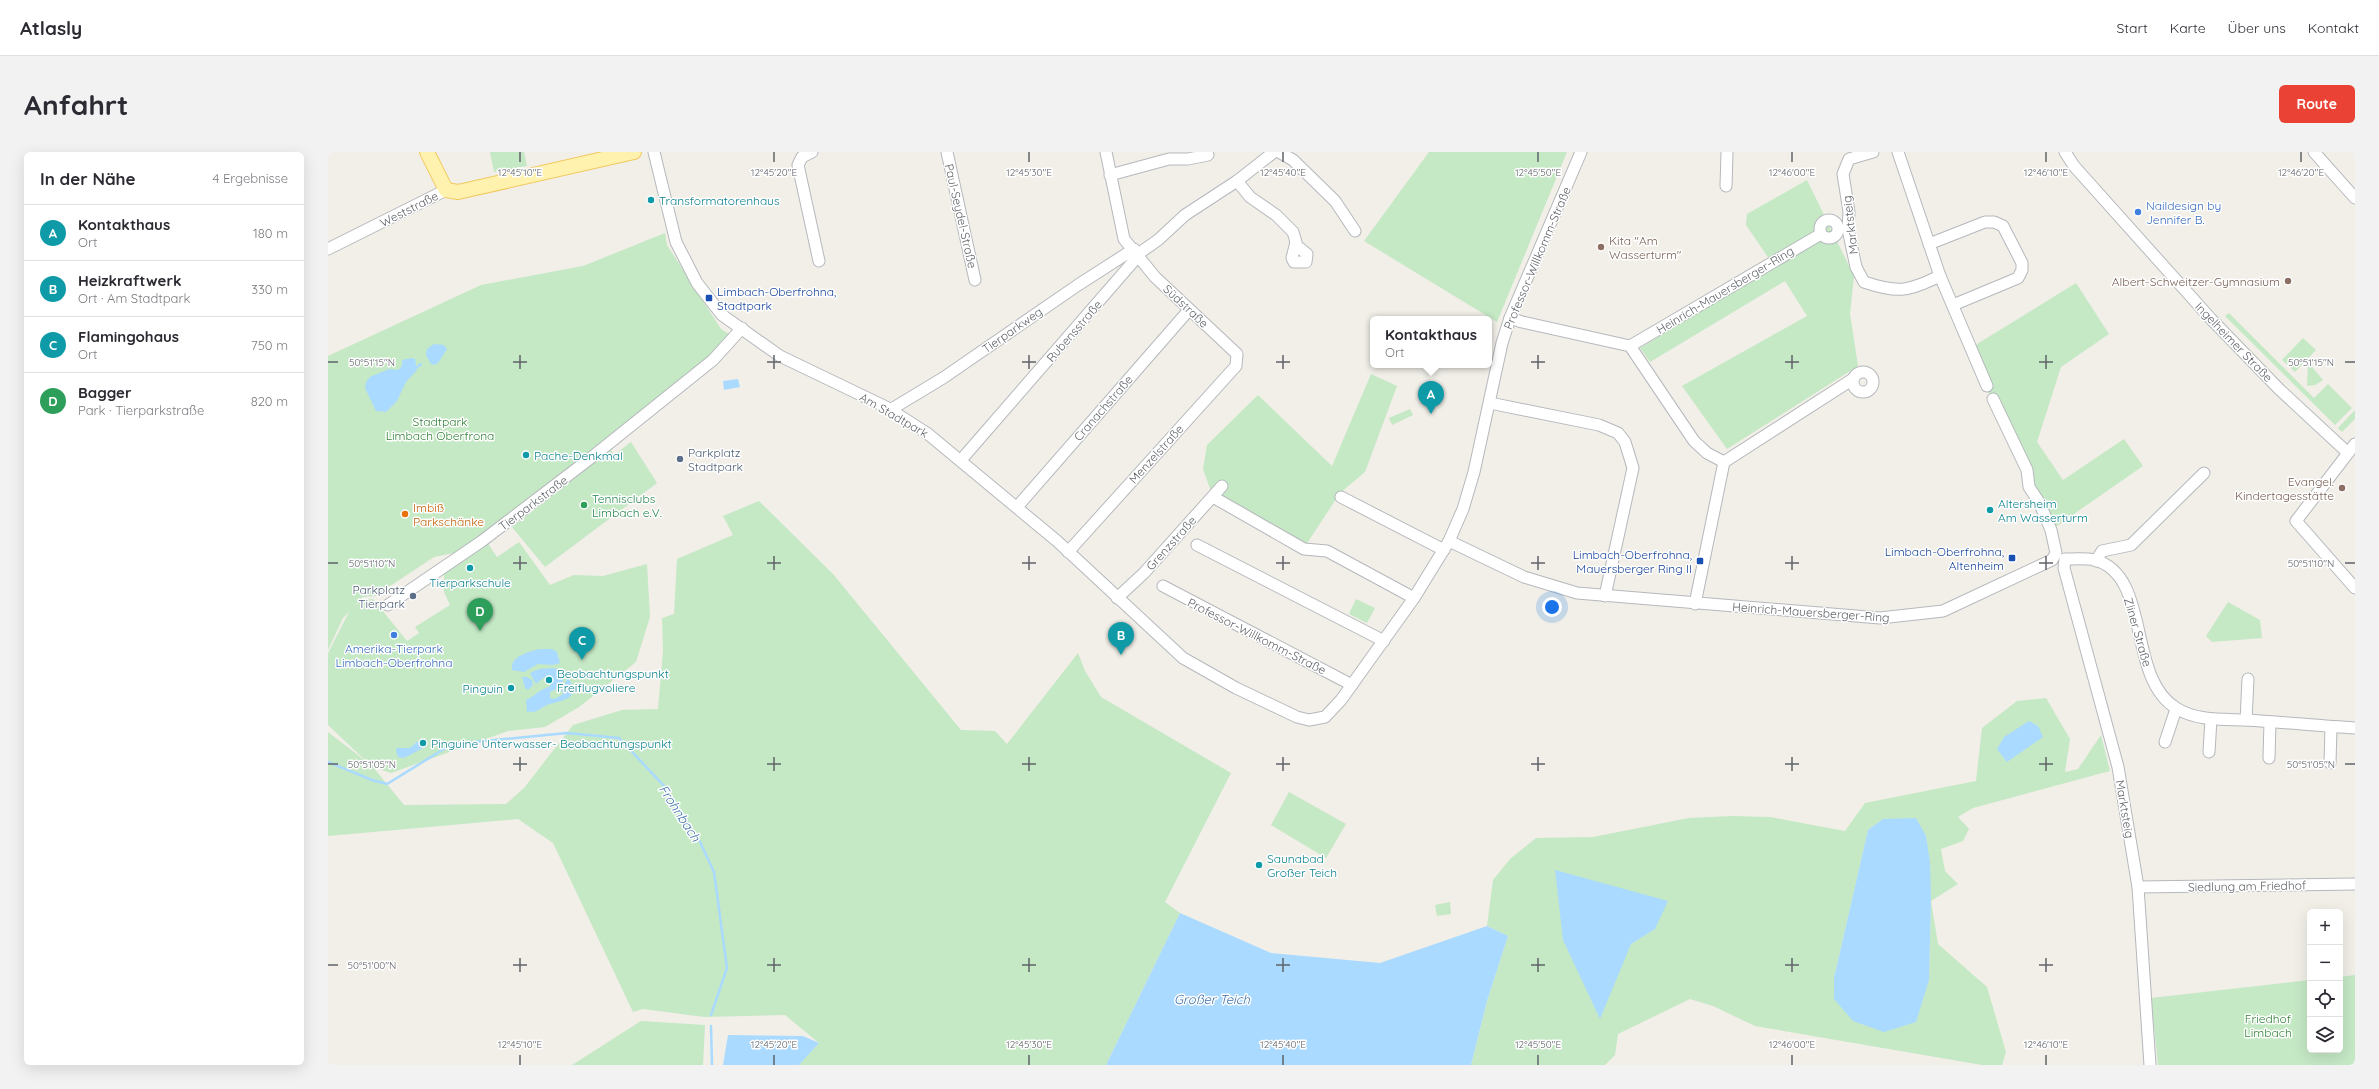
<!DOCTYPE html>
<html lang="de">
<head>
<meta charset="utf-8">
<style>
	body { margin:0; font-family:Quicksand,sans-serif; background:#f2f2f3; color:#2b2b33 }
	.controls { position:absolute; right:12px; bottom:12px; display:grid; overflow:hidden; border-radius:6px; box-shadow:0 4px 16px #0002 }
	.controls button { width:36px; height:36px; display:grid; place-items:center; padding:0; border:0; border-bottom:1px solid #e1e1e2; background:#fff; color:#2b2b33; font:20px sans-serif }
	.you { position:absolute; left:1224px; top:455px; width:14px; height:14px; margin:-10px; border:3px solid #fff; border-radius:50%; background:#1a73e8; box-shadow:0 0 0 6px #1a73e833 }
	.badge { display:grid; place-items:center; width:26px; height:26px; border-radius:50%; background:#ea4335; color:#fff; font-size:13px; font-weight:700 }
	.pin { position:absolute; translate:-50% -33px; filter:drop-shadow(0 1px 2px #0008) }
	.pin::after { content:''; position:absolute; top:21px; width:14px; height:12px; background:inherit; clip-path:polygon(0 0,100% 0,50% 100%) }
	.popup { position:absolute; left:1042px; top:164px; width:122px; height:52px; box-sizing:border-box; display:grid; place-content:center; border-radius:6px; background:#fff; filter:drop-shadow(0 1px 3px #0005); font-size:13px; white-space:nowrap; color:#7c7c81 }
	.popup b { font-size:15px; color:#2b2b33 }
	.popup::after { content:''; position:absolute; left:50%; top:100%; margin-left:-8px; border:8px solid transparent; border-top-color:#fff }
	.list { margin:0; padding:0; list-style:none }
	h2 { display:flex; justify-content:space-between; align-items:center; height:52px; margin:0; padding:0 16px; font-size:17px }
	h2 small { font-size:13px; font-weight:400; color:#7c7c81 }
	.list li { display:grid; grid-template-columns:26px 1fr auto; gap:12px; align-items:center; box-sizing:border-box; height:56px; padding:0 16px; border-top:1px solid #e1e1e2 }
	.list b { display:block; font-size:15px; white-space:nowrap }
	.list p { margin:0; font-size:13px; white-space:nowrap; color:#7c7c81 }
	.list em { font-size:13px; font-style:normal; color:#7c7c81 }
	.icon { flex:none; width:22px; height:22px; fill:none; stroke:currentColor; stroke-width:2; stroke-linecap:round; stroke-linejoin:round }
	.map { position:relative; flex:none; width:2027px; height:913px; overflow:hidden; border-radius:6px }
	header { display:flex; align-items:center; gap:24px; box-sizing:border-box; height:56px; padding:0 20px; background:#fff; border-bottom:1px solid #e1e1e2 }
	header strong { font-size:19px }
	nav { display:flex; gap:22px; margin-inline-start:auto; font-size:14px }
	.intro { display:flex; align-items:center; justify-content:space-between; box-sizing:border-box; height:96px; padding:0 24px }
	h1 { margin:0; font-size:28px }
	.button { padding:10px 18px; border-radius:6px; background:#ea4335; color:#fff; font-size:14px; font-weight:700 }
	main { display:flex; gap:24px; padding:0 24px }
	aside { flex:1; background:#fff; border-radius:6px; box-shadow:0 4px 16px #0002 }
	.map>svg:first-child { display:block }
	.green { fill:#c5e8c5; fill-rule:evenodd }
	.water { fill:#aadaff }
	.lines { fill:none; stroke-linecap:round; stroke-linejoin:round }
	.stream { stroke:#aadaff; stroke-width:2.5 }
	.minor-casing { stroke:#b5b8bc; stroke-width:13 }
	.major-casing { stroke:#f2c960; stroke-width:16 }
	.minor { stroke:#fff; stroke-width:11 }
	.major { stroke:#fff2af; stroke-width:14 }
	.ticks { fill:none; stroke:#5f6368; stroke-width:1.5 }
	.culture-dot { fill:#0f9aa8; stroke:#fff; stroke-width:1.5 }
	.shop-dot { fill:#3f7fe0; stroke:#fff; stroke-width:1.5 }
	.education-dot { fill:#8d6e63; stroke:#fff; stroke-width:1.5 }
	.transit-dot { fill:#1a4fb4; stroke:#fff; stroke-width:1.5 }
	.service-dot { fill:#5c6f8a; stroke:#fff; stroke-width:1.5 }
	.leisure-dot { fill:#2e9e5b; stroke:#fff; stroke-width:1.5 }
	.food-dot { fill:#e8710a; stroke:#fff; stroke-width:1.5 }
	.labels { text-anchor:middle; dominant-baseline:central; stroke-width:3; stroke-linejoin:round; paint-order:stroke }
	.culture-label { font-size:12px; fill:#0d838f; stroke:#fff; text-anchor:start }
	.shop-label { font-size:12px; fill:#366cbe; stroke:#fff; text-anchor:start }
	.street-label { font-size:12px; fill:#5f6368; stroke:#fff }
	.education-label { font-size:12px; fill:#785e54; stroke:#fff; text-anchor:end }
	.transit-label { font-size:12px; fill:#164399; stroke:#fff; text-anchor:end }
	.park-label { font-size:12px; fill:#348238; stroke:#fff }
	.service-label { font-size:12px; fill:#4e5e75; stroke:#fff; text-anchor:start }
	.leisure-label { font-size:12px; fill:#27864d; stroke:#fff; text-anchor:start }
	.food-label { font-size:12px; fill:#c56008; stroke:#fff; text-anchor:start }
	.water-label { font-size:13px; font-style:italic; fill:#4174aa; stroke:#fff }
	.ticks-label { font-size:10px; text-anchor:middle; fill:#5f6368; stroke:#fff; stroke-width:3; stroke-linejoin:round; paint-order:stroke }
</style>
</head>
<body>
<header>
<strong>Atlasly</strong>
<nav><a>Start</a><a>Karte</a><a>Über uns</a><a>Kontakt</a></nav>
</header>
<div class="intro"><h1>Anfahrt</h1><a class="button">Route</a></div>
<main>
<aside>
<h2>In der Nähe<small>4 Ergebnisse</small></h2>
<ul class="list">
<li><span class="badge" style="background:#0f9aa8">A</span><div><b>Kontakthaus</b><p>Ort</p></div><em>180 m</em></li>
<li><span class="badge" style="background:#0f9aa8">B</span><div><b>Heizkraftwerk</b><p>Ort · Am Stadtpark</p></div><em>330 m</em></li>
<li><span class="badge" style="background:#0f9aa8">C</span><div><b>Flamingohaus</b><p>Ort</p></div><em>750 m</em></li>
<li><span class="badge" style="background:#2e9e5b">D</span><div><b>Bagger</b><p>Park · Tierparkstraße</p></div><em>820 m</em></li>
</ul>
</aside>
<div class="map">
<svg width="2027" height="913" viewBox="0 0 2027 913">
	<rect width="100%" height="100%" fill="#f1efe8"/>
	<!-- green -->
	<g class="green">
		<polygon points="162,0 196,0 199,14 166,20"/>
		<polygon points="1101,0 1239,0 1169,170 1036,89"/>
		<polygon points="1479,28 1526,124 1522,162 1530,214 1399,297 1354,234 1479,164 1457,129 1322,210 1312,196 1446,114 1418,73 1419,62"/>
		<polygon points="337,81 339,93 393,177 401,182 380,205 171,371 126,401 106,405 47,444 35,445 15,466 0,498 0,204 153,133 255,114"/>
		<polygon points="1748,131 1781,182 1733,215 1709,290 1735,328 1796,287 1815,314 1723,378 1641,197"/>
		<polygon points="1901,161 1986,246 2000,232 2024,256 2007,273 1897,164"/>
		<polygon points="1975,186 1988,198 1967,220 1954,208"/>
		<polygon points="1980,210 1995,228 1987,233 1979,234"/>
		<polygon points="1043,222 1069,234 1037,320 1012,341 978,393 885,345 875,317 879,293 930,243 1004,314"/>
		<polygon points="1082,257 1085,263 1064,273 1061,266"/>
		<polygon points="2027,258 2027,267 2014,280 2010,276"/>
		<polygon points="303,290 329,331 217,415 184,375 283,298 286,303"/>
		<polygon points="431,349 505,422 633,578 667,579 679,592 750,501 757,519 773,545 903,621 837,750 852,761 778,913 471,913 491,891 457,863 376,865 315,857 305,860 225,691 190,667 0,684 0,580 39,610 0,573 0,501 22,458 34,448 45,447 79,489 91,481 87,475 122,453 116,440 116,421 159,390 169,405 191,390 222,433 246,423 275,424 319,412 322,465 308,510 251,555 217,575 180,579 63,621 45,615 76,653 178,652 196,636 245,573 294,558 330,557 335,499 334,466 346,462 349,407 405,383 395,364"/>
		<polygon points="1028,447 1047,456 1039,471 1021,462"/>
		<polygon points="1900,450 1932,468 1934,486 1884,490 1878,484"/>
		<path d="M1718,546L1742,587L1737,620L1750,617L1773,583L1782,619L1645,656L1630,665L1641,677L1635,689L1613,697L1617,719L1630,732L1603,749L1610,792L1659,835L1678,900L1674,913H1654L1427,874L1385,854L1362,847L1290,882L1287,903L1277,913H1143L1159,849L1180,784L1159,774L1165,728L1182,707L1208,686L1265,685L1361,666L1404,664L1442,665L1517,679L1537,651L1648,629L1654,576L1689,549ZM1555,667L1598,684C1605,732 1602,780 1601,828L1506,847V826L1540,678ZM1339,748L1326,777L1303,792Z"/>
		<polygon points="961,640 1018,672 998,706 943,673"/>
		<polygon points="1122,750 1123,762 1109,764 1107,753"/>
		<polygon points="2027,823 2027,913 1830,913 1823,846 1982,828 1982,898 2012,898 2012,825"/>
		<polygon points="313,869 377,873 375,913 244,913"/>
	</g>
	<!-- water -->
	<g class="water">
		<polygon points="106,192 116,193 119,197 110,211 106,213 103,212 98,203 99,197"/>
		<polygon points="84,206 87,207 89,218 78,230 69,249 58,260 48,259 37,236 38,230 42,225 61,217 70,218 74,214 74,208"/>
		<polygon points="410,227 412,235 396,238 395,229"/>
		<path d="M211,497H224L229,500L232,511L225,513L210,512L196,520L184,518C182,504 201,500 211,497Z"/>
		<path d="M225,516L236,518L238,522L232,535L222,540V546L227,547L235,542L233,537L240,526C254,545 237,548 222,552C217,553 213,557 208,559C205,561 203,559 199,560L198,548C207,544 212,537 221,535L224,530L222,526L218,524L208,532L202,521L211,517Z"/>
		<polygon points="194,525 199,525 204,528 205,533 200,538 197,536"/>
		<polygon points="1701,569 1710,574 1715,585 1679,610 1669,597 1676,585"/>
		<polygon points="90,589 95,596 76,606 70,605 68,599 69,596 82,596"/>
		<polygon points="1588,666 1598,684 1602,710 1603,749 1601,828 1588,870 1556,880 1525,869 1506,847 1506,826 1540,678 1555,667"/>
		<polygon points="1227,718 1340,749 1327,777 1303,792 1272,867 1235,788"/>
		<polygon points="852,761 943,801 1052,811 1159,774 1180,784 1159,849 1143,913 778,913"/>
		<polygon points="400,883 475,884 491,891 471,913 395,913"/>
	</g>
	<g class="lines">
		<!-- stream -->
		<g class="stream">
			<polyline points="89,215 93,212"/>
			<polyline points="0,610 44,628 59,632 124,592 239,581 291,586 337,635 372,690 386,720 399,816 383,863"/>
			<polyline points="383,874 384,913"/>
		</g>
		<!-- minor casing -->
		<g class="minor-casing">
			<g id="minor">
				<polyline points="326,0 348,90 369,131 394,163 452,204 558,255 600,282 729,389 855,506 908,536 969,565 981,568 997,565 1013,548 1086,446 1121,389 1135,357 1146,320 1174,191 1182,166 1253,0"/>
				<polyline points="484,0 474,5 470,13 491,109"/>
				<polyline points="619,0 647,128"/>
				<polyline points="951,0 965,8 1007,49 1027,79"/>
				<path d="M1545,0L1521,7L1515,22L1521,60L1520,77L1528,115L1536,130C1572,142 1579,139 1612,124"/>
				<polyline points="1570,0 1612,124 1659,234"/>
				<polyline points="1737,0 1746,14 1883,167 1951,237 2020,301"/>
				<polyline points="1986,0 2027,46"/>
				<polyline points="782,23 841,7 860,7 880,3"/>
				<polyline points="909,29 946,0"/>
				<polyline points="1398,34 1399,0"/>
				<circle cx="1501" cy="77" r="9"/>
				<polyline points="1601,92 1657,70 1666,70 1675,74 1694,111 1694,118 1690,126 1625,153"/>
				<polyline points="0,97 118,38"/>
				<polyline points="810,102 830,88 857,63 909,29 922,45 948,63 965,80 968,90 964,106 966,110 978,110 979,102 968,93"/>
				<polyline points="1182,166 1194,170 1302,194 1366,289 1379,301 1396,310"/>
				<polyline points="1302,194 1493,82"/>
				<circle cx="1535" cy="230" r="10"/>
				<polyline points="1162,251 1271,273 1290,281 1297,290 1305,316 1277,444"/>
				<polyline points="562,258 615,226 750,133 806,97"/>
				<polyline points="2027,292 1968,369 2027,436"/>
				<polyline points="633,308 811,103"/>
				<polyline points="885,345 976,397 999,399 1086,446"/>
				<polyline points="1013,345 1116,398"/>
				<polyline points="689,355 861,158"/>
				<polyline points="1121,389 1196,425 1249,441 1552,466 1615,459 1724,408 1728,401 1723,378 1711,350 1701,335 1699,318 1665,247"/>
				<polyline points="869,393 1056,489"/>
				<polyline points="740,400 908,214 909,202 827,125 796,87 778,0"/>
				<polyline points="1768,409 1774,399 1803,393 1876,321"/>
				<polyline points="835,434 1024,533"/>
				<polyline points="789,446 816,421 894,334"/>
				<polyline points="1367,452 1396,310 1525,227"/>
				<polyline points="60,453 154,389 264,305 385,208 414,176"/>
				<polyline points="1918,568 1920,527"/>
				<polyline points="1837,590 1848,557"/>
				<polyline points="1881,600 1883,567"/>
				<polyline points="1941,606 1942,570"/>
				<polyline points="2002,611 2003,575"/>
				<polyline points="1810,735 2027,732"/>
				<path d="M1822,913L1810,735L1790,615L1736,416L1737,407C1746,407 1758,406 1767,408C1824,424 1798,525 1848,556C1868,569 1895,567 1918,568C1955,570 1991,574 2027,576"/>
			</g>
		</g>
		<!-- major casing -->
		<g class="major-casing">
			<polyline id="major" points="99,0 118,38 130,40 306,0"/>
		</g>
		<!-- minor -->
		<use href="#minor" class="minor"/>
		<!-- major -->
		<use href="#major" class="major"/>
	</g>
	<!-- ticks -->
	<path class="ticks" d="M192,0V10M446,0V10M701,0V10M955,0V10M1210,0V10M1464,0V10M1718,0V10M1973,0V10M192,203V217M446,203V217M701,203V217M955,203V217M1210,203V217M1464,203V217M1718,203V217M0,210H10M185,210H199M439,210H453M694,210H708M948,210H962M1203,210H1217M1457,210H1471M1711,210H1725M2017,210H2027M192,404V418M446,404V418M701,404V418M955,404V418M1210,404V418M1464,404V418M1718,404V418M0,411H10M185,411H199M439,411H453M694,411H708M948,411H962M1203,411H1217M1457,411H1471M1711,411H1725M2017,411H2027M192,605V619M446,605V619M701,605V619M955,605V619M1210,605V619M1464,605V619M1718,605V619M0,612H10M185,612H199M439,612H453M694,612H708M948,612H962M1203,612H1217M1457,612H1471M1711,612H1725M2017,612H2027M192,806V820M446,806V820M701,806V820M955,806V820M1210,806V820M1464,806V820M1718,806V820M0,813H10M185,813H199M439,813H453M694,813H708M948,813H962M1203,813H1217M1457,813H1471M1711,813H1725M192,903V913M446,903V913M701,903V913M955,903V913M1210,903V913M1464,903V913M1718,903V913"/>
	<!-- markers -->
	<g class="culture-dot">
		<circle cx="323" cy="48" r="4"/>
		<circle cx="198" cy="303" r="4"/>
		<circle cx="1662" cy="358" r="4"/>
		<circle cx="142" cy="416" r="4"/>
		<circle cx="221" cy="528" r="4"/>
		<circle cx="183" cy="536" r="4"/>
		<circle cx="95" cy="591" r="4"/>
		<circle cx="931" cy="713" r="4"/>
	</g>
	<g class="shop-dot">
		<circle cx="1810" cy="60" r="4"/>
		<circle cx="66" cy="483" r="4"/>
	</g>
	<g class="education-dot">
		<circle cx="1273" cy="95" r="4"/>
		<circle cx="1960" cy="129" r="4"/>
		<circle cx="2014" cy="336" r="4"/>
	</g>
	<g class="transit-dot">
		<rect x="377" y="142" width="8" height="8" rx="2"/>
		<rect x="1680" y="402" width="8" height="8" rx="2"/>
		<rect x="1368" y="405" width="8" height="8" rx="2"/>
	</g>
	<g class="service-dot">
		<circle cx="352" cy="307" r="4"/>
		<circle cx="85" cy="444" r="4"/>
	</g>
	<circle class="leisure-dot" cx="256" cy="353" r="4"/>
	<circle class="food-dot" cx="77" cy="362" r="4"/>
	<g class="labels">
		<!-- culture labels -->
		<g class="culture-label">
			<text x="331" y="48">Transformatorenhaus</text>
			<text x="206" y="303">Pache-Denkmal</text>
			<text x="1670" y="351">Altersheim<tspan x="1670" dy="14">Am Wasserturm</tspan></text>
			<text x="142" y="430" text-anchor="middle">Tierparkschule</text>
			<text x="229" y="521">Beobachtungspunkt<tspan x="229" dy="14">Freiflugvoliere</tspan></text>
			<text x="175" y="536" text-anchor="end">Pinguin</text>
			<text x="103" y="591">Pinguine Unterwasser- Beobachtungspunkt</text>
			<text x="939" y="706">Saunabad<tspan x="939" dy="14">Großer Teich</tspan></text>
		</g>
		<!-- shop labels -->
		<g class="shop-label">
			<text x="1818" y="53">Naildesign by<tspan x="1818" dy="14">Jennifer B.</tspan></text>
			<text x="66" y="496" text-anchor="middle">Amerika-Tierpark<tspan x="66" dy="14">Limbach-Oberfrohna</tspan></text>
		</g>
		<!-- street labels -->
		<g class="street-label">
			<text transform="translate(81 57) rotate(-27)">Weststraße</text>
			<text transform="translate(633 64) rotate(77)">Paul-Seydel-Straße</text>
			<text transform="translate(1522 73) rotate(-97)">Marktsteig</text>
			<text transform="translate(1209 106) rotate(-67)">Professor-Willkomm-Straße</text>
			<text transform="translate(1397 138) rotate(-31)">Heinrich-Mauersberger-Ring</text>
			<text transform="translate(858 154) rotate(43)">Südstraße</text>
			<text transform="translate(684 178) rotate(-35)">Tierparkweg</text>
			<text transform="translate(746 179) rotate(-49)">Rubensstraße</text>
			<text transform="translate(1906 190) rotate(46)">Ingelheimer Straße</text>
			<text transform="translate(775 256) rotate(-49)">Cranachstraße</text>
			<text transform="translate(566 263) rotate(30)">Am Stadtpark</text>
			<text transform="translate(828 302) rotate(-48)">Menzelstraße</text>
			<text transform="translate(205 351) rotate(-37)">Tierparkstraße</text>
			<text transform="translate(843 391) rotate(-48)">Grenzstraße</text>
			<text transform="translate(1483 460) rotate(4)">Heinrich-Mauersberger-Ring</text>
			<text transform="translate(1810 480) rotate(74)">Zliner Straße</text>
			<text transform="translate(929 484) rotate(27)">Professor-Willkomm-Straße</text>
			<text transform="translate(1797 657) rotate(80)">Marktsteig</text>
			<text transform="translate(1919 734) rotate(-1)">Siedlung am Friedhof</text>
		</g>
		<!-- education labels -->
		<g class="education-label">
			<text x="1281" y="88" text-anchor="start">Kita "Am<tspan x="1281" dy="14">Wasserturm"</tspan></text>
			<text x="1952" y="129">Albert-Schweitzer-Gymnasium</text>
			<text x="2006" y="329">Evangel.<tspan x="2006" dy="14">Kindertagesstätte</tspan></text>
		</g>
		<!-- transit labels -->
		<g class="transit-label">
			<text x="389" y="139" text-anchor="start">Limbach-Oberfrohna,<tspan x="389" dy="14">Stadtpark</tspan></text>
			<text x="1676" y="399">Limbach-Oberfrohna,<tspan x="1676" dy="14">Altenheim</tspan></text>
			<text x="1364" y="402">Limbach-Oberfrohna,<tspan x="1364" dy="14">Mauersberger Ring II</tspan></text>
		</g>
		<!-- park labels -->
		<g class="park-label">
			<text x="112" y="269">Stadtpark<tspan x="112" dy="14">Limbach Oberfrona</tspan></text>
			<text x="1940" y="866">Friedhof<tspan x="1940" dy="14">Limbach</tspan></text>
		</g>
		<!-- service labels -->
		<g class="service-label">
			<text x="360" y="300">Parkplatz<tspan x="360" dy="14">Stadtpark</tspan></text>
			<text x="77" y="437" text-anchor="end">Parkplatz<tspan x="77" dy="14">Tierpark</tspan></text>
		</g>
		<!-- leisure labels -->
		<g class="leisure-label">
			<text x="264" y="346">Tennisclubs<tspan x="264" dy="14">Limbach e.V.</tspan></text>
		</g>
		<!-- food labels -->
		<g class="food-label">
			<text x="85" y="355">Imbiß<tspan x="85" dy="14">Parkschänke</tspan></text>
		</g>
		<!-- water labels -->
		<g class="water-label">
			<text transform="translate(352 661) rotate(57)">Frohnbach</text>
			<text x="884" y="847">Großer Teich</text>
		</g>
	</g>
	<g class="ticks-label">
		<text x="192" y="24">12°45'10"E</text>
		<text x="446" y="24">12°45'20"E</text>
		<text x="701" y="24">12°45'30"E</text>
		<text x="955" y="24">12°45'40"E</text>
		<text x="1210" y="24">12°45'50"E</text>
		<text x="1464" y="24">12°46'00"E</text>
		<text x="1718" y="24">12°46'10"E</text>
		<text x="1973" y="24">12°46'20"E</text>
		<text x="44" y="214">50°51'15"N</text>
		<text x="1983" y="214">50°51'15"N</text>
		<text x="44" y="415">50°51'10"N</text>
		<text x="1983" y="415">50°51'10"N</text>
		<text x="44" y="616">50°51'05"N</text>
		<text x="1983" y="616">50°51'05"N</text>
		<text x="44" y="817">50°51'00"N</text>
		<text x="192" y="896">12°45'10"E</text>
		<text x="446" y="896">12°45'20"E</text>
		<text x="701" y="896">12°45'30"E</text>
		<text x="955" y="896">12°45'40"E</text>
		<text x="1210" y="896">12°45'50"E</text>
		<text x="1464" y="896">12°46'00"E</text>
		<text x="1718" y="896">12°46'10"E</text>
	</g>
</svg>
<div class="controls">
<button>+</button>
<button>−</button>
<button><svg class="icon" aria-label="locate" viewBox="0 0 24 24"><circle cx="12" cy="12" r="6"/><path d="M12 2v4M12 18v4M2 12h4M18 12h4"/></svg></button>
<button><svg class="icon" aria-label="layers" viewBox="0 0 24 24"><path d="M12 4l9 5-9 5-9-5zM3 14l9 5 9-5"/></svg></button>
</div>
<div class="you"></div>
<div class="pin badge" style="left:1103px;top:262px;background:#0f9aa8">A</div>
<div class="popup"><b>Kontakthaus</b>Ort</div>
<div class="pin badge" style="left:793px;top:503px;background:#0f9aa8">B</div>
<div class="pin badge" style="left:254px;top:508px;background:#0f9aa8">C</div>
<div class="pin badge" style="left:152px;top:479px;background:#2e9e5b">D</div>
</div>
</main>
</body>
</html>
